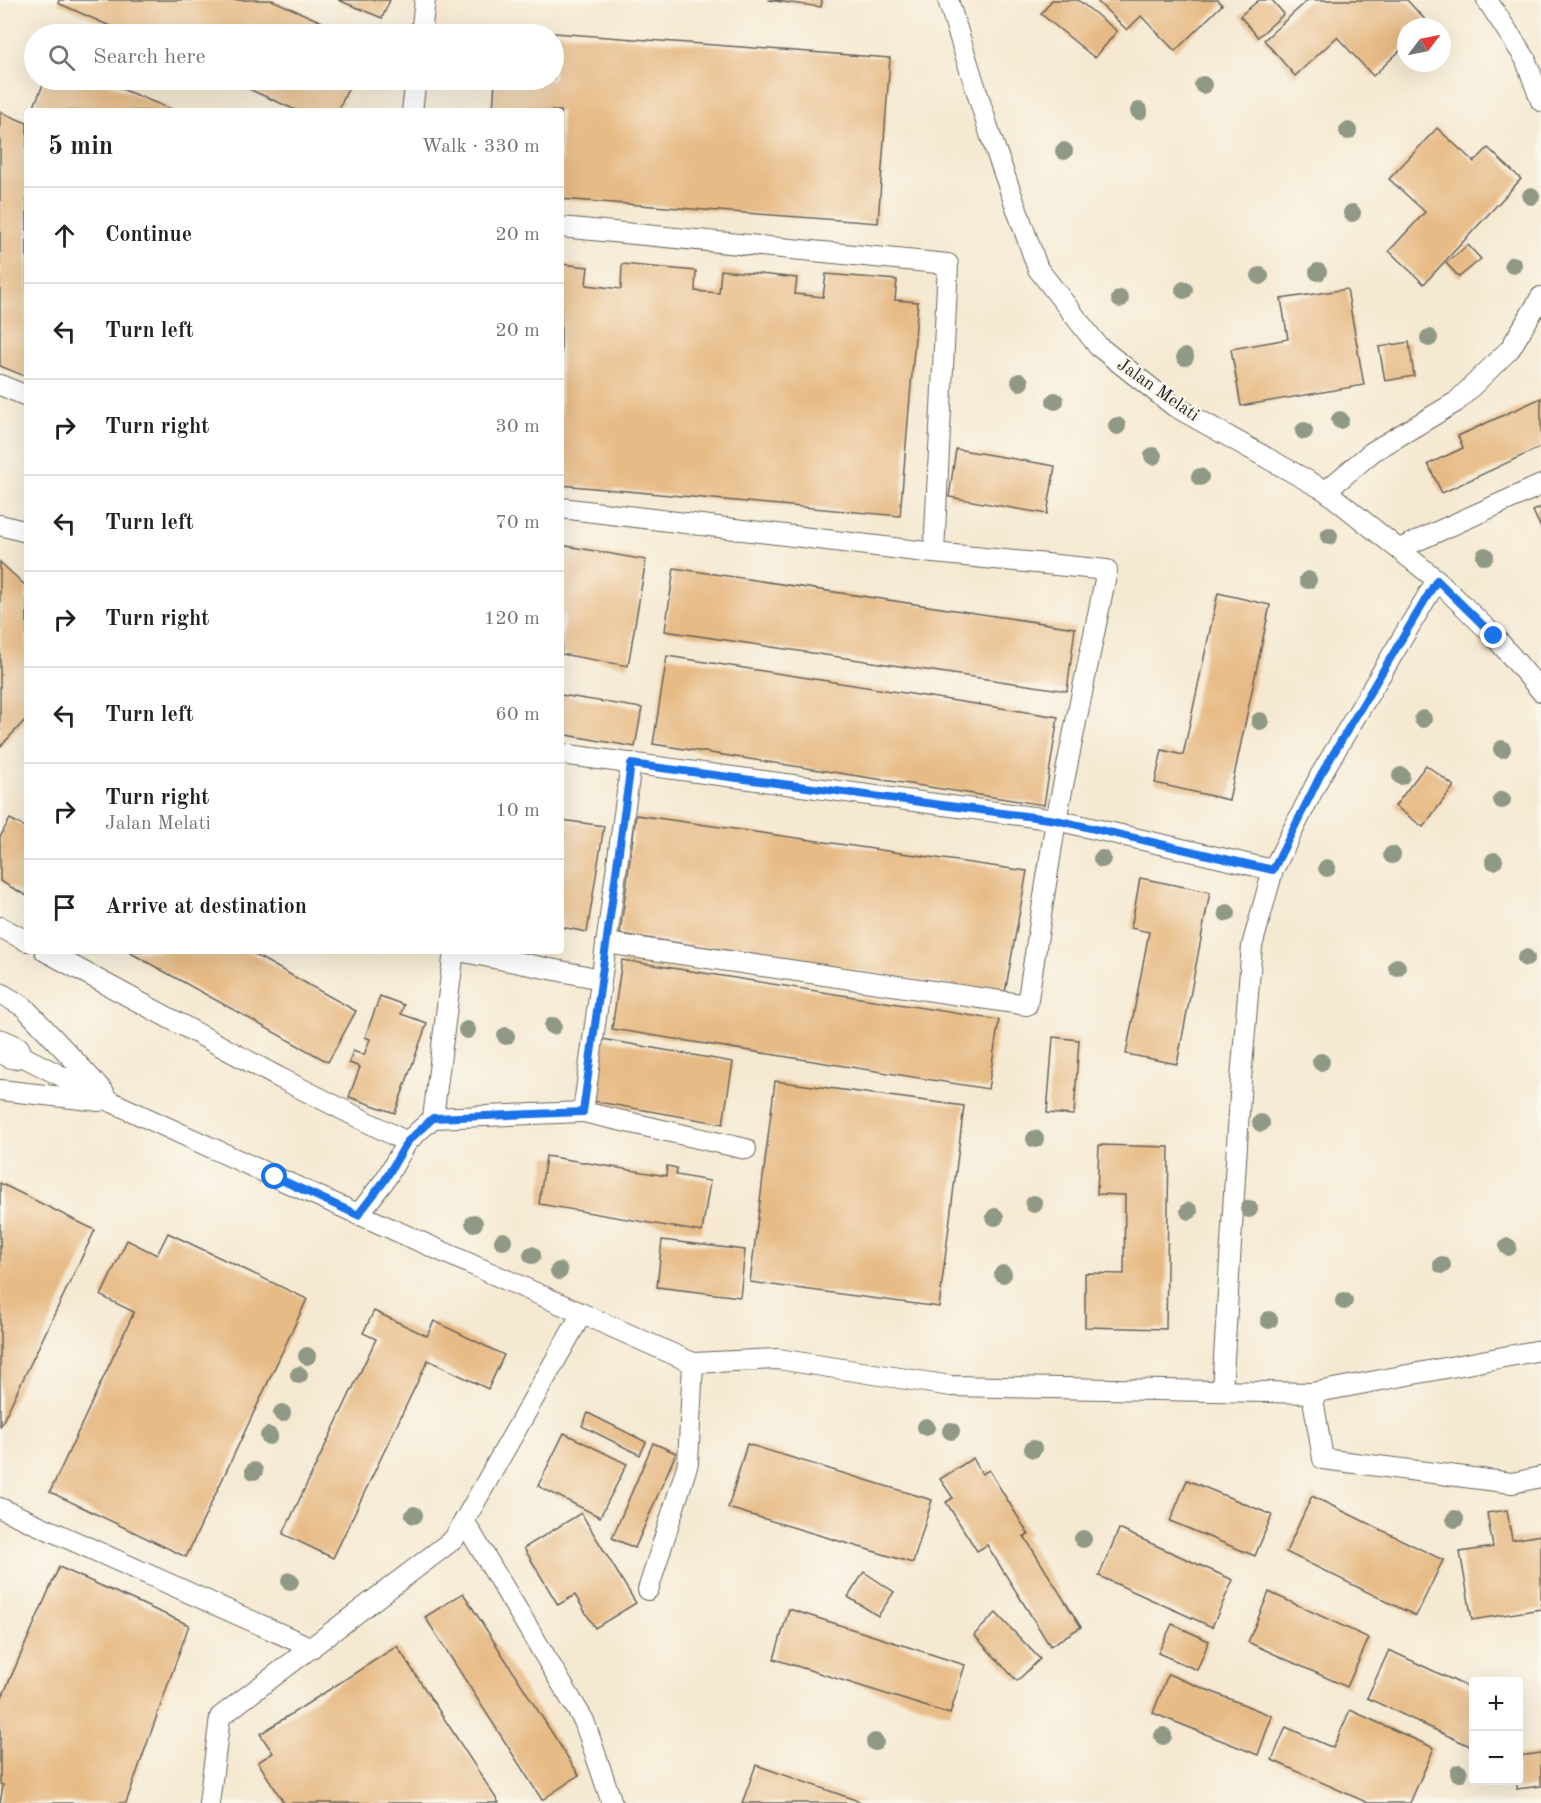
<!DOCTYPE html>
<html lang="en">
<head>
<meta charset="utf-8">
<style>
	body { margin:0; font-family:"Old Standard TT",serif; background:#f2f2f2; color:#202124 }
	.controls { position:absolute; right:18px; bottom:18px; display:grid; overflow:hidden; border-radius:6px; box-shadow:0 6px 24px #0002 }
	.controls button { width:54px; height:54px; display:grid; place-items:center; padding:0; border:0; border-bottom:2px solid #e0e0e0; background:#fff; color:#202124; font:30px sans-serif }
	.compass { position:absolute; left:1397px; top:18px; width:54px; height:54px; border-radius:50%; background:#fff; box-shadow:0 6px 24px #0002; rotate:58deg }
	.stop { position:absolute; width:18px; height:18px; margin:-14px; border:4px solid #1a73e8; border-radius:50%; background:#fff }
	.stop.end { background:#1a73e8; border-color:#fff; box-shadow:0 2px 6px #0008 }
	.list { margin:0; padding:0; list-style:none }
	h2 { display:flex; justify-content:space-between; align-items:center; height:78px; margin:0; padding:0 24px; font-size:26px }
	h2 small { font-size:20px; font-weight:400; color:#757577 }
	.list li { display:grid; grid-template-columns:39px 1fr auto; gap:18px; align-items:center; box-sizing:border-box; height:96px; padding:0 24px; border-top:2px solid #e0e0e0 }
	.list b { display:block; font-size:22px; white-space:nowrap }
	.list p { margin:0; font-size:20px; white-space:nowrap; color:#757577 }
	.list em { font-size:20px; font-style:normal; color:#757577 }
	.icon { flex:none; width:33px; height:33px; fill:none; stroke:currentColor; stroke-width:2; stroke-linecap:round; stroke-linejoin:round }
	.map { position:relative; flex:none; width:1541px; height:1803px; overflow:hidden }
	.search { position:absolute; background:#fff; box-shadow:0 6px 24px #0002; left:24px; top:24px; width:540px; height:66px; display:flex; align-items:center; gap:15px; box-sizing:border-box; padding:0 21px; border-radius:33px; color:#757577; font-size:22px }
	.panel { position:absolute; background:#fff; box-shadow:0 6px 24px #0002; left:24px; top:108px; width:540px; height:846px; border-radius:6px }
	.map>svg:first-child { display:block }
	.building { fill:#e7bb86 }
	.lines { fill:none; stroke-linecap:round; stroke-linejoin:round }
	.service-casing { stroke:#68645c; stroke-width:22 }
	.minor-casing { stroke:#68645c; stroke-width:35 }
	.service { stroke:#fff; stroke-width:20 }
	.minor { stroke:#fff; stroke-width:33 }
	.tree { fill:#8f9985 }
	.route { stroke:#1a73e8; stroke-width:8 }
	.labels { text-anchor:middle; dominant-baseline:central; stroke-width:5; stroke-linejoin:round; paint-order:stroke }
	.street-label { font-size:18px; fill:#1c1c1c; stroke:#fbf7ec }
</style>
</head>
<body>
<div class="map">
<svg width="1541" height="1803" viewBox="0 0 1541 1803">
	<rect width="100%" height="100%" fill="#fbf7ec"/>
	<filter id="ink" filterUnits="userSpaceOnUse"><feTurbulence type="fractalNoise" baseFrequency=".0167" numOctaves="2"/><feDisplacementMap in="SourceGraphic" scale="12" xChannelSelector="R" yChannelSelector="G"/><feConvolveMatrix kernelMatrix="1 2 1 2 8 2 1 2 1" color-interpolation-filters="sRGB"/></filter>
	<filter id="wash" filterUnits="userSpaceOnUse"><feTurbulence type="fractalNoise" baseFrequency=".008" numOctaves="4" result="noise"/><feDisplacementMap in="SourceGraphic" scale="24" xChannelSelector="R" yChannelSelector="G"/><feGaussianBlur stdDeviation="1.35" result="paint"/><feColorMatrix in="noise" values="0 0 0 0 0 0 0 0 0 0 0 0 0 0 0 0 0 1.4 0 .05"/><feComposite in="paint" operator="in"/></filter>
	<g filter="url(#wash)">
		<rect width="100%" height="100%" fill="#f5e9d2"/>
		<g id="blocks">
			<!-- building -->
			<g class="building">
				<polygon points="59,0 272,0 349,34 128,34 58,3"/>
				<polygon points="338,0 390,0 382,18"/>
				<polygon points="768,0 822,0 821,7"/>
				<polygon points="1052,0 1078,0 1117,31 1095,58 1041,14"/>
				<polygon points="1096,0 1218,0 1222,5 1175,51 1141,16 1127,30"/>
				<polygon points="1259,0 1272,0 1284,14 1258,37 1240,16"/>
				<polygon points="1308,0 1407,0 1429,24 1426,27 1406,27 1406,45 1373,76 1337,37 1295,76 1264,40"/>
				<polygon points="498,29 553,33 553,34 498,34"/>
				<polygon points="554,33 890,58 878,223 561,199 561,111 493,111 495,80 554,80"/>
				<polygon points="45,80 99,80 176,111 32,111"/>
				<polygon points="228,80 352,80 338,111 298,111"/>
				<polygon points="0,112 27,123 27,377 0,366"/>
				<polygon points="1437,128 1474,162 1488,148 1521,179 1424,284 1389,251 1425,212 1389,179"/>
				<polygon points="1468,245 1481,259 1459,277 1446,263"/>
				<polygon points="561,264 588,267 586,285 621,289 622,264 696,271 695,291 719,293 721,270 797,278 795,294 823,297 826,274 897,280 895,300 918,302 900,516 561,485"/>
				<polygon points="1347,289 1364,385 1241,406 1231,349 1288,339 1281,299"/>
				<polygon points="1409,342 1414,376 1385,381 1379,347"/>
				<polygon points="1541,398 1541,447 1442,493 1428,464 1463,448 1458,436"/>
				<polygon points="956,449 1055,466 1047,514 949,497"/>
				<polygon points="1541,507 1541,528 1533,511"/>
				<polygon points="561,545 646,560 628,666 561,654 565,614 561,613"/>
				<polygon points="0,562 27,587 27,718 0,747"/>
				<polygon points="674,568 1075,628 1067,691 665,631"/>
				<polygon points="1218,593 1270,605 1229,800 1155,783 1162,750 1183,755"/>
				<polygon points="667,656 1058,717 1044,805 653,744"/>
				<polygon points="561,695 642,708 635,747 561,734"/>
				<polygon points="1426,765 1454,786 1423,827 1395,806"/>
				<polygon points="636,815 1027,871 1005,993 620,934"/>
				<polygon points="10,819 27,828 27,896 0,881 0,837"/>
				<polygon points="561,820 604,826 587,932 561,927"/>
				<polygon points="1140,878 1210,892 1177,1064 1126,1054 1149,932 1131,928"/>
				<polygon points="127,951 248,951 356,1011 328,1062"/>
				<polygon points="622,960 999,1020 988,1089 612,1029"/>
				<polygon points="380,996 404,1005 401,1014 427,1023 395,1113 349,1097 360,1067 349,1063 353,1051 364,1055 370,1039 365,1037"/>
				<polygon points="1053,1037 1079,1040 1074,1115 1047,1113"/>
				<polygon points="602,1039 733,1062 723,1124 592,1101"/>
				<polygon points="775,1081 964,1106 939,1307 750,1282"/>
				<polygon points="1099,1145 1169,1147 1166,1329 1085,1327 1085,1273 1124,1274 1125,1195 1097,1194"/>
				<polygon points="546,1156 666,1176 667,1166 677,1168 676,1175 710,1181 702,1232 539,1204"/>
				<polygon points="0,1183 95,1230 0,1427"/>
				<polygon points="168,1233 307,1299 186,1557 50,1492 134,1312 101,1296 127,1240 157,1255"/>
				<polygon points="662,1240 745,1250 740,1297 657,1287"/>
				<polygon points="374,1311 427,1336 434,1321 504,1355 488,1389 428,1360 333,1558 283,1534 376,1339 363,1333"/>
				<polygon points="588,1413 646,1442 640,1455 582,1426"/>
				<polygon points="564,1433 627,1464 600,1517 538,1486"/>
				<polygon points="653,1443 676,1453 635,1548 612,1538"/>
				<polygon points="747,1444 932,1500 913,1563 728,1508"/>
				<polygon points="973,1458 982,1474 989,1470 1029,1535 1024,1536 1081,1627 1050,1646 987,1545 977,1551 946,1502 953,1498 940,1479"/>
				<polygon points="1187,1480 1272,1515 1255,1556 1170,1521"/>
				<polygon points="1312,1496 1443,1560 1416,1616 1286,1552"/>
				<polygon points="1507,1510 1512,1540 1541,1535 1541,1609 1472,1620 1460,1552 1493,1547 1487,1513"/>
				<polygon points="581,1513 636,1603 595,1628 575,1595 558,1605 524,1548"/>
				<polygon points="1119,1529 1233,1580 1212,1627 1099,1576"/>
				<polygon points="59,1567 189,1625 126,1803 0,1803 3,1785 0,1784 0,1702"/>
				<polygon points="864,1572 894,1592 878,1616 848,1597"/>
				<polygon points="1269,1592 1369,1638 1347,1687 1248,1642"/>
				<polygon points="463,1593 579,1775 542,1800 425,1617"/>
				<polygon points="789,1609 965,1665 950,1714 774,1659"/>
				<polygon points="996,1613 1040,1659 1017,1681 974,1635"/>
				<polygon points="1172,1624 1209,1641 1197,1670 1158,1653"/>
				<polygon points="397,1646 499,1803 284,1803 258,1762 273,1753 260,1734"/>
				<polygon points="1389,1650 1474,1690 1474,1748 1367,1698"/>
				<polygon points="1168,1674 1272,1716 1258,1755 1153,1713"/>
				<polygon points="1350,1710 1434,1748 1410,1803 1368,1803 1272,1760 1286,1727 1333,1748"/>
				<polygon points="1541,1753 1541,1786 1517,1789 1518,1756"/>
				<polygon points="756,1765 864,1803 742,1803"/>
			</g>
		</g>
	</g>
	<g filter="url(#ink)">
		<use href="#blocks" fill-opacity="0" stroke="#68645c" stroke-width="1.5"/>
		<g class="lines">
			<!-- service casing -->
			<g class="service-casing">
				<g id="service">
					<polyline points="948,0 991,137 1038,269 1098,346 1174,406 1326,491 1437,580 1494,636 1541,691"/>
					<polyline points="1487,0 1525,58 1541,101"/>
					<polyline points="421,34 425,0"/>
					<polyline points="412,111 416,80"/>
					<polyline points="561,227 948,264 934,553"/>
					<polyline points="0,385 27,396"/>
					<polyline points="1326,491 1372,452 1456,402 1510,349 1541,297"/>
					<polyline points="561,508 934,553 1107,570 1056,820 1027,1005 606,943"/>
					<polyline points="0,525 27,532"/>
					<polyline points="1399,549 1541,485"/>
					<polyline points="561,754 1056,820 1273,870"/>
					<polyline points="0,927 27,941"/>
					<polyline points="45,951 278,1077 407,1142"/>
					<polyline points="459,951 601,979"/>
					<polyline points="0,993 24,1007 104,1092"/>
					<polyline points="14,1052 114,1103 275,1177 693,1363 778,1359 951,1386 1312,1393 1541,1350"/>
					<polyline points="0,1090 99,1101"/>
					<polyline points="583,1112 746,1149"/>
					<polyline points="433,1118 583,1112 631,763"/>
					<polyline points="358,1215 385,1180 407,1142 433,1118 454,951"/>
					<polyline points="1222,1391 1241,1079 1252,946 1273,870 1320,776 1437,580"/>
					<polyline points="1312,1393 1323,1459 1512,1483 1541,1477"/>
					<polyline points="0,1508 312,1648"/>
					<polyline points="464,1521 584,1721 612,1803"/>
					<polyline points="648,1590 688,1463 693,1363"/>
					<polyline points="209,1803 220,1717 454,1539 581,1315"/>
				</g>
			</g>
			<!-- minor casing -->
			<g class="minor-casing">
				<polyline id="minor" points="0,1046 14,1052"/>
			</g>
			<!-- service -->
			<use href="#service" class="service"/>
			<!-- minor -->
			<use href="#minor" class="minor"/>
		</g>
		<!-- trees -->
		<g class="tree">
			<circle cx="1203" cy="85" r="9"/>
			<circle cx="1139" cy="111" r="9"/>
			<circle cx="1348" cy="131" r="9"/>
			<circle cx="1064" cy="151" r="9"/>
			<circle cx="1531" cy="196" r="9"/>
			<circle cx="1352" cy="213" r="9"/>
			<circle cx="1513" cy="265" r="9"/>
			<circle cx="1318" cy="272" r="9"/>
			<circle cx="1260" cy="276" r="9"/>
			<circle cx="1184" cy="290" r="9"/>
			<circle cx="1120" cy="299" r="9"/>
			<circle cx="1429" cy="338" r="9"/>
			<circle cx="1185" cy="357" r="9"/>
			<circle cx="1020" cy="382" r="9"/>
			<circle cx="1055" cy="401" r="9"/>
			<circle cx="1340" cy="420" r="9"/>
			<circle cx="1117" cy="426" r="9"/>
			<circle cx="1304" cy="431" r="9"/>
			<circle cx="1153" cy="456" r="9"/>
			<circle cx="1200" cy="477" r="9"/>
			<circle cx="1329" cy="536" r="9"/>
			<circle cx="1485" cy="556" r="9"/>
			<circle cx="1308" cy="580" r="9"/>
			<circle cx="1423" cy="719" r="9"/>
			<circle cx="1260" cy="721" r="9"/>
			<circle cx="1502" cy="749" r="9"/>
			<circle cx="1401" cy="776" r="9"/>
			<circle cx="1502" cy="800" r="9"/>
			<circle cx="1392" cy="855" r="9"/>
			<circle cx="1102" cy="859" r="9"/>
			<circle cx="1494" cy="861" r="9"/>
			<circle cx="1327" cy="868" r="9"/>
			<circle cx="1227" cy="913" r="9"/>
			<circle cx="1526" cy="958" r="9"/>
			<circle cx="1397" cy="967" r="9"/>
			<circle cx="553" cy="1026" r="9"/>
			<circle cx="467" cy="1030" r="9"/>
			<circle cx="506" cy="1036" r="9"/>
			<circle cx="1321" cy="1062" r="9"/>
			<circle cx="1261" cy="1123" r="9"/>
			<circle cx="1035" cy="1139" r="9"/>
			<circle cx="1034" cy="1204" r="9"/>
			<circle cx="1249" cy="1209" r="9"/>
			<circle cx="1189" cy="1211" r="9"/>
			<circle cx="995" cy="1217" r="9"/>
			<circle cx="474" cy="1223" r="9"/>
			<circle cx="503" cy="1241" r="9"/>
			<circle cx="1508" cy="1247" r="9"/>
			<circle cx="532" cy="1255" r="9"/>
			<circle cx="1442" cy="1265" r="9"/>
			<circle cx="559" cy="1271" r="9"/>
			<circle cx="1003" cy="1274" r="9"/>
			<circle cx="1344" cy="1301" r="9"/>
			<circle cx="1269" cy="1320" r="9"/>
			<circle cx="307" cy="1356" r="9"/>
			<circle cx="299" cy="1375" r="9"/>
			<circle cx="282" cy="1413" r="9"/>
			<circle cx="926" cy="1427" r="9"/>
			<circle cx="951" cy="1431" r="9"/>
			<circle cx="269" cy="1436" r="9"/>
			<circle cx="1033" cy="1449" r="9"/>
			<circle cx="254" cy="1471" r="9"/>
			<circle cx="414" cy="1515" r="9"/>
			<circle cx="1455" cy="1519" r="9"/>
			<circle cx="1083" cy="1539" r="9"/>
			<circle cx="290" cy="1581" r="9"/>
			<circle cx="1163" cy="1736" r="9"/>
			<circle cx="875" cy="1742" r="9"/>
			<circle cx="1459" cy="1773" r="9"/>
		</g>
	</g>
	<g class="lines" filter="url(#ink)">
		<!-- route -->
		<polyline class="route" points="275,1177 358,1215 385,1180 407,1142 433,1118 583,1112 631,764 1056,820 1273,870 1320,776 1437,580 1494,636"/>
	</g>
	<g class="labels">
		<!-- street labels -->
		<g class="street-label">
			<text transform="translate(1158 390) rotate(35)">Jalan Melati</text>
		</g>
	</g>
</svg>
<div class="controls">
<button>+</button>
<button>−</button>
</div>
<svg class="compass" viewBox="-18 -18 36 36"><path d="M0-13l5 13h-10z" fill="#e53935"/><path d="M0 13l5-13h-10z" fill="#757577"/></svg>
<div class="stop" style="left:275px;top:1177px"></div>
<div class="stop end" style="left:1494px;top:636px"></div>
<div class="search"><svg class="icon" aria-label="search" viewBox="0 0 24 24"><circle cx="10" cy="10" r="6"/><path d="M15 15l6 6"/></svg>Search here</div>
<section class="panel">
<h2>5 min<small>Walk · 330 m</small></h2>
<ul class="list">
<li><svg class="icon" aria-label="ahead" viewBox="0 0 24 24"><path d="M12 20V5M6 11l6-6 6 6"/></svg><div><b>Continue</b></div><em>20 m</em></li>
<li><svg class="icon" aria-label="left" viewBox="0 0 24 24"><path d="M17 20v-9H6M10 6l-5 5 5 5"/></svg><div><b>Turn left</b></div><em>20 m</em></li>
<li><svg class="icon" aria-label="right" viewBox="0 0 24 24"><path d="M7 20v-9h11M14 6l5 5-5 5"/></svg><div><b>Turn right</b></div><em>30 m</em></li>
<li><svg class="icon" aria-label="left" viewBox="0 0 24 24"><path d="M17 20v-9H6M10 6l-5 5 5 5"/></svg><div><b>Turn left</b></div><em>70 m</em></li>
<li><svg class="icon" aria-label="right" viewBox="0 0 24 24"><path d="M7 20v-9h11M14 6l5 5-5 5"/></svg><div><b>Turn right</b></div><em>120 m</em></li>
<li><svg class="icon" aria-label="left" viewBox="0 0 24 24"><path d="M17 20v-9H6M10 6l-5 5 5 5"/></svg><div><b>Turn left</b></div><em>60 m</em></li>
<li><svg class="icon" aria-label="right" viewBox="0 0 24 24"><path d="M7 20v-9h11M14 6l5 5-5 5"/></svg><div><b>Turn right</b><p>Jalan Melati</p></div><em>10 m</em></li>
<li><svg class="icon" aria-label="arrive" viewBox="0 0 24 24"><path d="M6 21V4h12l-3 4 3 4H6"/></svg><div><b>Arrive at destination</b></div></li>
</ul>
</section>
</div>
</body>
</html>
